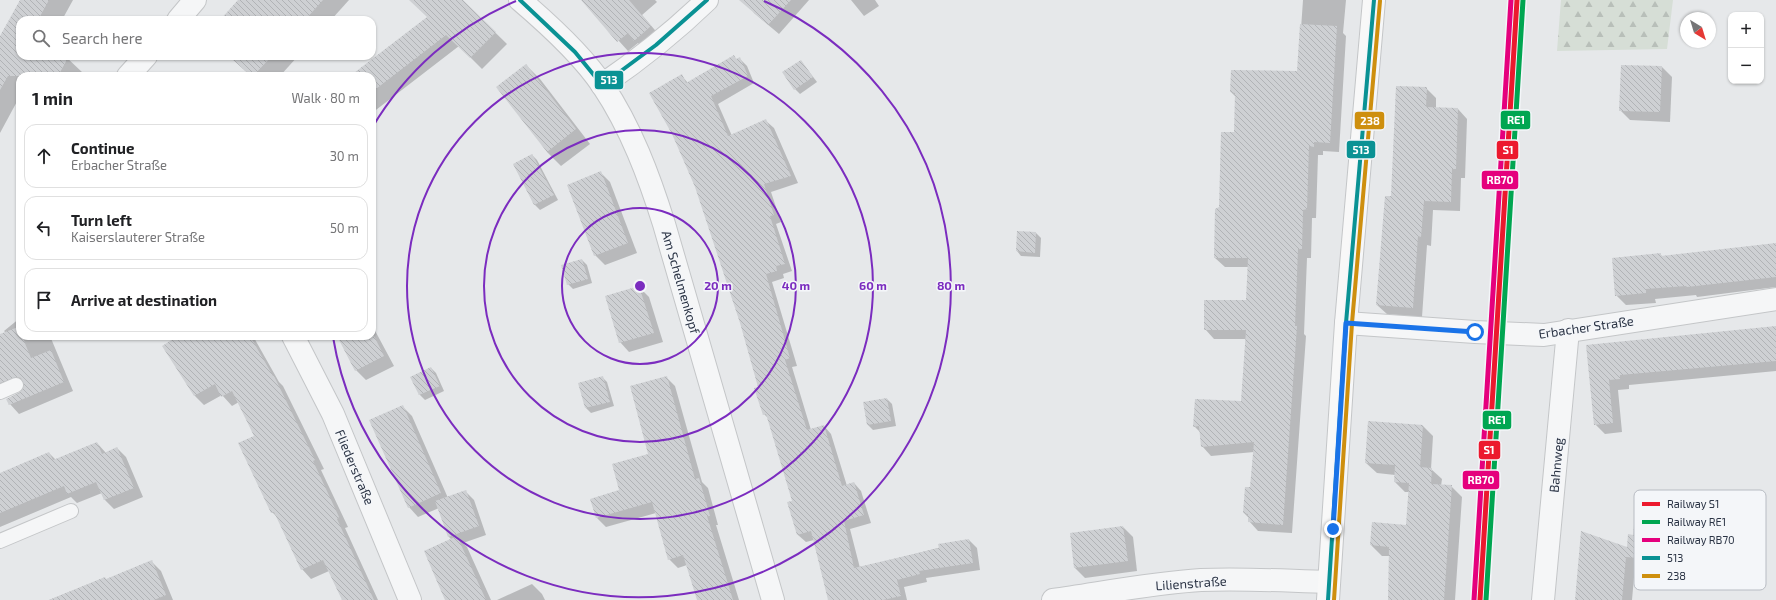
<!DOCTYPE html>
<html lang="en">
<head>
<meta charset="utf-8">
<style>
	body { margin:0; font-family:"Exo 2",sans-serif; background:#f2f2f2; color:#202124 }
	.controls { position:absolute; right:12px; top:12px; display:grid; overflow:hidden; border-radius:8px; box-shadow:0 1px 3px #0004 }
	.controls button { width:36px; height:36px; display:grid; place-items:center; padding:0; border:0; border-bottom:1px solid #e0e0e0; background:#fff; color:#202124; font:20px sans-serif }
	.compass { position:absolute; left:1680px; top:12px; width:36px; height:36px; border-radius:50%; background:#fff; box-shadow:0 1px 3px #0004; rotate:142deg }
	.stop { position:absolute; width:12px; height:12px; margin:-9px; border:3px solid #1a73e8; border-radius:50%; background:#fff }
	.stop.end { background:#1a73e8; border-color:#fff; box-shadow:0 1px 4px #0008 }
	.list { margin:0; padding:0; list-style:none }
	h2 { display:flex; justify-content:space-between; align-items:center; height:52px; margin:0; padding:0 16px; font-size:17px }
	h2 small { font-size:13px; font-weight:400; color:#757577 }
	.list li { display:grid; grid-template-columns:26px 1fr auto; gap:12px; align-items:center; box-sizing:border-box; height:64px; margin:0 8px 8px; padding:0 8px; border:1px solid #e0e0e0; border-radius:12px }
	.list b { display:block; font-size:15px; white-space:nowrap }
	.list p { margin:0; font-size:13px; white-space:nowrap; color:#757577 }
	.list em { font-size:13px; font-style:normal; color:#757577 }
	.icon { flex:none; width:22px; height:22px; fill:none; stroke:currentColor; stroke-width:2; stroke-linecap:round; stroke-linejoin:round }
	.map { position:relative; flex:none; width:1776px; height:600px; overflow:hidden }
	.search { position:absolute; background:#fff; box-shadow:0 1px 3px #0004; left:16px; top:16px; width:360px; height:44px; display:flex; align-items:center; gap:10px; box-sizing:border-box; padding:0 14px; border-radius:12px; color:#757577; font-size:15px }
	.panel { position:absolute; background:#fff; box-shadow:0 1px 3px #0004; left:16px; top:72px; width:360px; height:268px; border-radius:12px }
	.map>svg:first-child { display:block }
	.forest { fill:url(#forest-firs) }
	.shadow { fill:#0003 }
	.building { fill:url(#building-back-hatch) }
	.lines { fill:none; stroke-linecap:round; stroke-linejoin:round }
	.service-casing { stroke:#c4c6c8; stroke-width:16 }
	.minor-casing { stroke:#c4c6c8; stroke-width:24 }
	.secondary-casing { stroke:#c4c6c8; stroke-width:24 }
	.service { stroke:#f5f6f7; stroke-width:14 }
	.minor { stroke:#f5f6f7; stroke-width:22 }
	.secondary { stroke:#f8f8f8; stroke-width:22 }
	.bus-1-casing { stroke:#f4f6f9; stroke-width:7 }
	.bus-2-casing { stroke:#f4f6f9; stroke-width:7 }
	.bus-1 { stroke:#0a9294; stroke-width:4 }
	.bus-2 { stroke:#ce8f0e; stroke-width:4 }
	.rail-1-casing { stroke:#f4f6f9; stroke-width:8 }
	.rail-2-casing { stroke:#f4f6f9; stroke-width:8 }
	.rail-3-casing { stroke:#f4f6f9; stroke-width:8 }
	.rail-1 { stroke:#ec192e; stroke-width:5 }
	.rail-2 { stroke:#00a651; stroke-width:5 }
	.rail-3 { stroke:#e5007d; stroke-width:5 }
	.route { stroke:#1a73e8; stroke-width:5 }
	.ring { fill:none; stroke:#7b2cbf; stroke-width:2 }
	.labels { text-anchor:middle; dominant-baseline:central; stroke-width:3; stroke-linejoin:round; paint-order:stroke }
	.street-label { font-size:13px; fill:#2b3445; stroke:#f4f6f9 }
	.key { fill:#f4f6f9; stroke:#b8bcc3; stroke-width:1 }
	.key-label { font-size:11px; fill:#2b3445 }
	.centre { fill:#7b2cbf; stroke:#f4f6f9; stroke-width:2 }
	.ring-label { font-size:12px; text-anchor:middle; font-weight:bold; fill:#7b2cbf; stroke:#f4f6f9; stroke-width:3; stroke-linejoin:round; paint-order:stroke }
	.line-badge { stroke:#f4f6f9; stroke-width:1.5 }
	.badge-label { font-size:11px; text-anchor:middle; font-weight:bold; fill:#fff }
</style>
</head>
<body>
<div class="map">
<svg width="1776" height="600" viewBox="0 0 1776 600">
	<defs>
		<pattern id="forest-firs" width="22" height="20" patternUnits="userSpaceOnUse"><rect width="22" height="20" fill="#d6ded6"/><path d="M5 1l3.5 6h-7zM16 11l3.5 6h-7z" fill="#b8bfb9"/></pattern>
		<pattern id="building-back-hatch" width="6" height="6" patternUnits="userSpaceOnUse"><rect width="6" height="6" fill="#ced0d3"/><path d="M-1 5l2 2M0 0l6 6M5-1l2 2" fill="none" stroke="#b1b3b6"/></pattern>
	</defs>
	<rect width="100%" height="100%" fill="#e6e8ea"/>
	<!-- forest -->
	<polygon class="forest" points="1561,0 1673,0 1667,49 1557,51"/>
	<!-- shadow -->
	<g class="shadow">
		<polygon points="21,0 73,0 62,20 20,20 20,56 65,56 83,73 81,76 20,76 20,96 0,133 0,38"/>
		<polygon points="239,0 349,0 331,20 221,20"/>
		<polygon points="420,0 462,0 507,44 482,69 459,46 372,113 372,76 352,76 428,17"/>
		<polygon points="582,0 655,0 657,2 642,15 660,36 645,50 638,43 628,51"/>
		<polygon points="747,0 809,0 779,34 754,13"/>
		<polygon points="851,0 875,0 879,6 864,16"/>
		<polygon points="1303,0 1346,0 1343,33 1346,36 1339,152 1323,151 1323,155 1318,155 1316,218 1312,218 1311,258 1307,258 1304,334 1306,336 1292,533 1258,531 1249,521 1249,518 1244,513 1251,488 1254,452 1211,456 1202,446 1201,433 1194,426 1242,402 1246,339 1214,339 1205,329 1247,301 1249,267 1225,267 1215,258 1220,208 1235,133 1236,97 1231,92 1298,72"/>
		<polygon points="229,56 298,56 280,76 251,76"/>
		<polygon points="734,57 737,60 739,58 747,66 754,83 718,104 732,136 766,121 774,128 798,183 771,192 781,222 776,224 792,271 783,274 784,278 772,282 797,366 792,367 811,430 824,426 831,434 847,486 854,483 861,491 871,523 850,529 860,568 969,540 977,548 980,570 926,578 927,582 904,587 907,600 829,600 814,540 806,542 798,535 794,501 769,419 764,414 759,387 681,75 688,83"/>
		<polygon points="801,61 817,82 800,94 795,89"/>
		<polygon points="526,65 540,79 590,144 561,166 547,152"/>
		<polygon points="1662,67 1672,77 1670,122 1630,120 1620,110"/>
		<polygon points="191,73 194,76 187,76"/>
		<polygon points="1426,88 1436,98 1436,108 1458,109 1467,119 1465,178 1461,178 1460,211 1433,210 1431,246 1427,245 1422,317 1387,314 1377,305 1392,197"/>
		<polygon points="532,155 537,160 558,200 540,210 535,205 514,165"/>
		<polygon points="601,173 610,182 637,253 605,265 595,255"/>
		<polygon points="1036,233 1041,238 1040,257 1021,256 1017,251"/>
		<polygon points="1776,244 1776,287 1697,297 1696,295 1655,299 1656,303 1626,305 1616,295 1660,254 1663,257"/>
		<polygon points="582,260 587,265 592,283 573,289 568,284"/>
		<polygon points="639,287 649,297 663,342 629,352 620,342"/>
		<polygon points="20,318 20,336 50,336 73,391 19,414 10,404 7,399 24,390 24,386 0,391 0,335 6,333 4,331"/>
		<polygon points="372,325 394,366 366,380 356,370 338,336 372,336"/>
		<polygon points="1776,328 1776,371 1629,385 1629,389 1618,390 1622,432 1605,434 1595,424 1587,346"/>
		<polygon points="180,336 253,336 279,382 283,386 324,469 321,470 348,527 345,528 378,600 343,600 329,571 311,579 302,569 277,517 272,512 255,437 239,402 232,406 222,395 204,405 195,396 164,346"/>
		<polygon points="431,368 436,373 444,391 425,400 420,395 412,377"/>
		<polygon points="602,377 607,382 614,406 591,413 586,408"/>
		<polygon points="666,377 675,386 702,482 708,488 718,525 716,525 739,600 698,600 687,565 678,568 669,559 656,513 606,527 597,518 650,454"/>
		<polygon points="887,399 892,404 896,426 873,430 868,425 865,403"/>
		<polygon points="402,406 412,416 448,498 466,492 474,500 486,535 463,543 467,547 491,600 447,600 452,540 449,537 439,508 418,517 409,507"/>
		<polygon points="1423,426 1433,436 1431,469 1442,479 1441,486 1451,486 1462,497 1455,600 1389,600 1390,556 1382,556 1371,545 1407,526 1409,492 1405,492 1395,482 1395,475 1377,473 1366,463"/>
		<polygon points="97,443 106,453 117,448 126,457 143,497 114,509 105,500 102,493 77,503 71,497 0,527 0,474 49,453 56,460"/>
		<polygon points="1637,505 1719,521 1728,531 1716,549 1683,527 1680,569 1635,566 1632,600 1576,600 1628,548 1634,536"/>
		<polygon points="1123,527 1133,537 1137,571 1085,578 1075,568 1071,534"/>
		<polygon points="151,561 161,571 173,600 49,600 104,578 106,580"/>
		<polygon points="532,584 542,594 545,600 497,600"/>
	</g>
	<!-- building -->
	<g class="building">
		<polygon points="20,0 49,0 38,20 20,20 20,53 19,56 69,56 58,76 8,76 0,90 0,36"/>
		<polygon points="238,0 323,0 305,20 220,20"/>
		<polygon points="409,0 463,0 496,32 470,58 446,35 372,92 372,76 350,76 427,17"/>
		<polygon points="581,0 629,0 651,26 634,41 628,33 617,42"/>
		<polygon points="739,0 791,0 768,25"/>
		<polygon points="1300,24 1337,26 1330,143 1314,142 1314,147 1309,146 1307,209 1303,210 1302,249 1298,249 1295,326 1297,326 1283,525 1248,522 1248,514 1243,513 1245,487 1250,487 1254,442 1201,447 1199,426 1193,427 1195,399 1241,401 1246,330 1204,330 1204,300 1246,300 1248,258 1214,258 1215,209 1219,207 1221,132 1234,132 1235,93 1230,92 1231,70 1297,71"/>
		<polygon points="734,55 736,59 740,57 748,76 711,96 728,136 766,119 791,176 764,184 774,215 770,216 785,264 776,266 777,271 766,274 790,358 785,360 807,430 824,425 842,486 854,482 864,515 844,521 854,568 939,548 938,544 969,539 973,563 919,571 920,574 897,580 901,596 883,600 828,600 811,531 797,535 787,502 792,501 766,414 763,415 754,388 758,387 740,323 695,187 672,134 649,93 682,74 686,83"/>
		<polygon points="229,56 272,56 253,76 251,76"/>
		<polygon points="801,60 813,77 794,90 782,72"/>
		<polygon points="526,64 576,129 547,152 496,87"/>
		<polygon points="1621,65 1662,66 1660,112 1619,111"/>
		<polygon points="1396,86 1427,87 1426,107 1458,108 1456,169 1452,169 1451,202 1424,201 1421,237 1418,236 1413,308 1376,305 1385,196 1391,196"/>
		<polygon points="532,154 554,195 534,205 513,164"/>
		<polygon points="601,171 628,243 594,256 567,185"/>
		<polygon points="1017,231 1036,232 1035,253 1016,251"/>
		<polygon points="1776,243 1776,277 1687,287 1686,286 1646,289 1646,293 1615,296 1612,258 1661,253 1661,256"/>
		<polygon points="582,259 588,279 567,285 561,265"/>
		<polygon points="639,286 654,333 619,343 605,296"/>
		<polygon points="1776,326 1776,361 1620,375 1620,379 1609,380 1613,423 1594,425 1586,345"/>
		<polygon points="18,327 20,336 22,336 31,358 51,350 64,382 9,405 6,399 20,393 24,386 21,378 17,377 0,383 0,334"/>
		<polygon points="178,336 250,336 273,376 274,376 315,460 313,461 339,517 337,519 374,600 342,600 323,560 301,570 274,512 271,513 238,443 254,436 232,391 221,397 215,384 194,396 162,346"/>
		<polygon points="337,336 374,336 384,356 355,371"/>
		<polygon points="431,367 440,386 419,395 410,377"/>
		<polygon points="603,376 610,402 585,408 578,383"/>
		<polygon points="667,376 695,479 699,478 710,516 707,516 733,600 697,600 683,555 668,560 652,502 596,518 590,499 619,490 612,464 648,454 630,386"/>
		<polygon points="887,398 891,421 867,425 863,402"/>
		<polygon points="403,405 441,493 408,508 369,420"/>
		<polygon points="1368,421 1423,425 1420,467 1432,468 1431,484 1452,485 1444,600 1388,600 1389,547 1370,545 1372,522 1406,525 1409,483 1394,482 1395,465 1365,463"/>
		<polygon points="97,442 102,454 117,447 134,488 104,500 96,482 67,494 64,486 0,513 0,473 49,452 53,460"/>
		<polygon points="466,490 479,526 448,537 435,501"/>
		<polygon points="1636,504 1704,510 1720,521 1706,541 1674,518 1671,561 1626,557 1622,600 1575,600 1581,531 1627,547 1628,534 1633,535"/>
		<polygon points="1123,526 1128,561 1074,568 1070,533"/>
		<polygon points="457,536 472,569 486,600 445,600 438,584 424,551"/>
		<polygon points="152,560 166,595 154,600 49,600 105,577 106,579"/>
	</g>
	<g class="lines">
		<!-- service casing -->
		<g class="service-casing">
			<g id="service">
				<polyline points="0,392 16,385"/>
				<polyline points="0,541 71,511"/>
			</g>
		</g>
		<!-- minor casing -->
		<g class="minor-casing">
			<g id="minor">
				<path d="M520,0C547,23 583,56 603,86C631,128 649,176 664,224L773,600"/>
				<polyline points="178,20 195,0"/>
				<polyline points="128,76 146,56"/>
				<path d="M602,85C640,59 674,32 707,0"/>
				<polyline points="1346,323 1475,332 1544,335 1776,299"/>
				<polyline points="293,336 333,414 410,600"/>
				<path d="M1053,600C1102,593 1152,583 1201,580C1244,578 1287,581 1329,582"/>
				<polyline points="1543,600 1568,330"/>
			</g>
		</g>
		<!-- secondary casing -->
		<g class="secondary-casing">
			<polyline id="secondary" points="1328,600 1346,323 1374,0"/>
		</g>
		<!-- service -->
		<use href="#service" class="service"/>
		<!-- minor -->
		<use href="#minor" class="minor"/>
		<!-- secondary -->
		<use href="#secondary" class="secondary"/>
		<!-- bus-1 casing -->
		<g class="bus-1-casing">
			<g id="bus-1">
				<polyline points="520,0 575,52 602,85 656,45 707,0"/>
				<polyline points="1328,600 1346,323 1374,0"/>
			</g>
		</g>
		<!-- bus-2 casing -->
		<g class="bus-2-casing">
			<polyline id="bus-2" points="1334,600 1352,323 1380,1"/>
		</g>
		<!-- bus-1 -->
		<use href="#bus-1" class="bus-1"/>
		<!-- bus-2 -->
		<use href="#bus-2" class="bus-2"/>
		<!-- rail-1 casing -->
		<g class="rail-1-casing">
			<polyline id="rail-1" points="1480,600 1517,0"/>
		</g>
		<!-- rail-2 casing -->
		<g class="rail-2-casing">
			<polyline id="rail-2" points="1486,600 1523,0"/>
		</g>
		<!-- rail-3 casing -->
		<g class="rail-3-casing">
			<polyline id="rail-3" points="1474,600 1511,0"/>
		</g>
		<!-- rail-1 -->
		<use href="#rail-1" class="rail-1"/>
		<!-- rail-2 -->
		<use href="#rail-2" class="rail-2"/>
		<!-- rail-3 -->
		<use href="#rail-3" class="rail-3"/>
	</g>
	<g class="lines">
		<!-- route -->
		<polyline class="route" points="1333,529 1346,323 1475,332"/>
	</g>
	<!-- distance rings -->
	<g class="ring">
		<circle cx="640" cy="286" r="78"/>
		<circle cx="640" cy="286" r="156"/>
		<circle cx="640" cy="286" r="233"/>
		<path d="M372 128A311 311 0 0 1 516 1M764 1A311 311 0 1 1 333 337"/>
	</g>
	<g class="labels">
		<!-- street labels -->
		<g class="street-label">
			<text transform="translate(681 282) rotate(74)">Am Schelmenkopf</text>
			<text transform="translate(1586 327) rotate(-8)">Erbacher Straße</text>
			<text transform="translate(1556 465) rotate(-85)">Bahnweg</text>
			<text transform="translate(355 467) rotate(67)">Fliederstraße</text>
			<text transform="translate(1191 583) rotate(-4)">Lilienstraße</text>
		</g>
	</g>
	<!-- legend -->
	<rect x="1634" y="490" width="132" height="100" rx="6" class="key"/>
	<rect x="1642" y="502" width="18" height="4" fill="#ec192e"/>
	<rect x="1642" y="520" width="18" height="4" fill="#00a651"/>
	<rect x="1642" y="538" width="18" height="4" fill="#e5007d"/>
	<rect x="1642" y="556" width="18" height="4" fill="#0a9294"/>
	<rect x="1642" y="574" width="18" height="4" fill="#ce8f0e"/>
	<g class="key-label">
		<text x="1667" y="508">Railway S1</text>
		<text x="1667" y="526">Railway RE1</text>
		<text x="1667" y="544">Railway RB70</text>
		<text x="1667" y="562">513</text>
		<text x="1667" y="580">238</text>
	</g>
	<circle cx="640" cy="286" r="6" class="centre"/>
	<g class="ring-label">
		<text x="718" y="290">20 m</text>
		<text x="796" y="290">40 m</text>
		<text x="873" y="290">60 m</text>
		<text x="951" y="290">80 m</text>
	</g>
	<g class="line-badge">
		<rect x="594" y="70" width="30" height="20" rx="4" fill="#0a9294"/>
		<rect x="1500" y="110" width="31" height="20" rx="4" fill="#00a651"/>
		<rect x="1354" y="111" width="31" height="19" rx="4" fill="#ce8f0e"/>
		<rect x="1346" y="140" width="30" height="19" rx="4" fill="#0a9294"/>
		<rect x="1496" y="140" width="23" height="20" rx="4" fill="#ec192e"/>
		<rect x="1481" y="170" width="38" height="20" rx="4" fill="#e5007d"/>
		<rect x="1482" y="410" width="30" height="20" rx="4" fill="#00a651"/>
		<rect x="1478" y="440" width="23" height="20" rx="4" fill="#ec192e"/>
		<rect x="1462" y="470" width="38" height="20" rx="4" fill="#e5007d"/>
	</g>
	<g class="badge-label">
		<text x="609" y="84">513</text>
		<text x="1516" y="124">RE1</text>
		<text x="1370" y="125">238</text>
		<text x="1361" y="154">513</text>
		<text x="1508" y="154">S1</text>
		<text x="1500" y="184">RB70</text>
		<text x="1497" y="424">RE1</text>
		<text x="1489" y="454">S1</text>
		<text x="1481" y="484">RB70</text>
	</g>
</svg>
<div class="controls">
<button>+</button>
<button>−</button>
</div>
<svg class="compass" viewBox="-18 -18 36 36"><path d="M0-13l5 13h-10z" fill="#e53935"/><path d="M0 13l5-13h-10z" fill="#757577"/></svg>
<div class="stop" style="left:1475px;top:332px"></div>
<div class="stop end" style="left:1333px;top:529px"></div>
<div class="search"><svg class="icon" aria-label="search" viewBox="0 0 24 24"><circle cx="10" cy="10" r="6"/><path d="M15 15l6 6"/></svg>Search here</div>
<section class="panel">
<h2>1 min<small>Walk · 80 m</small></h2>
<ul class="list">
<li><svg class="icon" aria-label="ahead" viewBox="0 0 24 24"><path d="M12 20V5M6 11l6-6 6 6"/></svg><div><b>Continue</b><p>Erbacher Straße</p></div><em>30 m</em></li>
<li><svg class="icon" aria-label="left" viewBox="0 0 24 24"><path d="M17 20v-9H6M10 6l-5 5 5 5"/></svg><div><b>Turn left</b><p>Kaiserslauterer Straße</p></div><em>50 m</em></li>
<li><svg class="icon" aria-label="arrive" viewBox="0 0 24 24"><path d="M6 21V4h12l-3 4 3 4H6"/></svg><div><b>Arrive at destination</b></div></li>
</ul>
</section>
</div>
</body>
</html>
